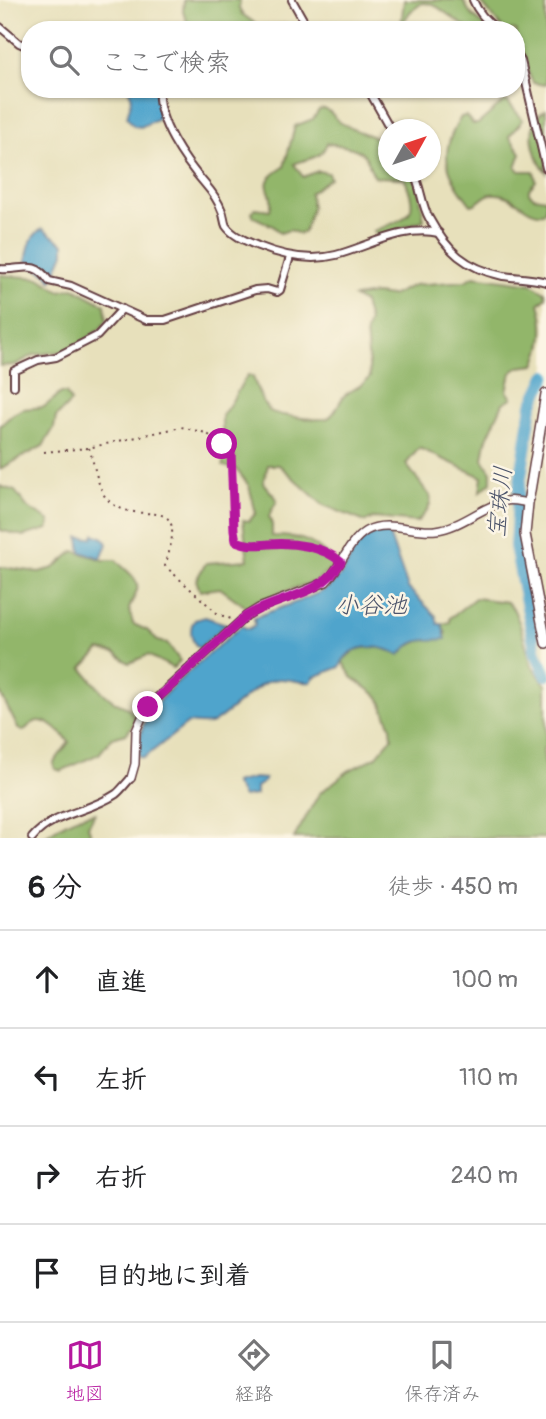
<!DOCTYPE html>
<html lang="ja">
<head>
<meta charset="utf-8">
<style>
	body { margin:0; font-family:Pangolin,"Klee One",sans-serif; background:#f2f2f2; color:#202124 }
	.compass { position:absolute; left:378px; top:119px; width:63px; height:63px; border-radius:50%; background:#fff; box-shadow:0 2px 5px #0004; rotate:50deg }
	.stop { position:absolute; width:21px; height:21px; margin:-16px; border:5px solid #b5179e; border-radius:50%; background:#fff }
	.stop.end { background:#b5179e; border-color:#fff; box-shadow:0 2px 7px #0008 }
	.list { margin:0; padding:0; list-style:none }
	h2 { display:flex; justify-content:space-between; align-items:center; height:91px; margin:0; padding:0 28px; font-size:30px }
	h2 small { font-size:23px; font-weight:400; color:#757577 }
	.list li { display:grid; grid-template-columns:46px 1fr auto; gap:21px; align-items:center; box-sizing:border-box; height:98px; padding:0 28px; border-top:2px solid #e0e0e0 }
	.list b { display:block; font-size:26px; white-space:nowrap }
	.list em { font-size:23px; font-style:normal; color:#757577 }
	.icon { flex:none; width:38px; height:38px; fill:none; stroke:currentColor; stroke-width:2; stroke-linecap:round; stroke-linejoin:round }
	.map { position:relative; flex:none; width:546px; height:838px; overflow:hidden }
	.search { position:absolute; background:#fff; box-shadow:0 2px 5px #0004; left:21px; right:21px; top:21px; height:77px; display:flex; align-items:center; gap:18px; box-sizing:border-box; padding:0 24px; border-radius:28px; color:#757577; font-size:26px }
	.sheet { height:483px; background:#fff }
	nav { display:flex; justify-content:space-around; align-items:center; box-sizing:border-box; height:98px; border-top:2px solid #e0e0e0; background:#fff; font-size:19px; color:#757577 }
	nav a { display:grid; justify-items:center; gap:4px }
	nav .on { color:#b5179e }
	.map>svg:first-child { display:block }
	.forest { fill:#92b66a; stroke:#6e6a4a; stroke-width:2 }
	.water { fill:#50a4cc; stroke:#4d627c; stroke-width:2 }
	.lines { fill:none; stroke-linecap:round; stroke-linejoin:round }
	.river { stroke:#50a4cc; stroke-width:12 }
	.minor-casing { stroke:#623c41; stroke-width:10 }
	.tertiary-casing { stroke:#623c41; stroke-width:10 }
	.secondary-casing { stroke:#623c41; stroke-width:12 }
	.path { stroke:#623c41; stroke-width:2; stroke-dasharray:2 5; stroke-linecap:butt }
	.minor { stroke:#fff; stroke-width:6 }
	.tertiary { stroke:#fff; stroke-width:7 }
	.secondary { stroke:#fff; stroke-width:9 }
	.route { stroke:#b5179e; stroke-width:9 }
	.labels { text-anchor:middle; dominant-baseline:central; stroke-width:5; stroke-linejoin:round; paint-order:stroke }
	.water-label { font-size:24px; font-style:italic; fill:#4c546b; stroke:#fcf5e5 }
</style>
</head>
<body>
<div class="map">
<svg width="546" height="838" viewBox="0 0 546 838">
	<rect width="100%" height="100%" fill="#fcf5e5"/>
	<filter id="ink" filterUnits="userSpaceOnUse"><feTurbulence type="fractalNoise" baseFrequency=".0143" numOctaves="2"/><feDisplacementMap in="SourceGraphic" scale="14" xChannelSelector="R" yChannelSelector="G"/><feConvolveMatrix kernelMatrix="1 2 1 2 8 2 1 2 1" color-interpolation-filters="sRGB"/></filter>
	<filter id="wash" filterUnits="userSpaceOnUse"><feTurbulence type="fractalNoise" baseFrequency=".00686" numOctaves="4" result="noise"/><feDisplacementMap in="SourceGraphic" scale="28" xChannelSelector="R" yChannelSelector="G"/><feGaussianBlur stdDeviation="1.57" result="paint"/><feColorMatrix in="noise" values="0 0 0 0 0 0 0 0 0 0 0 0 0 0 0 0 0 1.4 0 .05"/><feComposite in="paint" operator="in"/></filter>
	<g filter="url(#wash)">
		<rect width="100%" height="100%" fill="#e7e0bb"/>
		<!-- forest -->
		<g class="forest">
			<polygon points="184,0 240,0 239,9 242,14 259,26 293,24 316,30 191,30 183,12"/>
			<polygon points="404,0 463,0 470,13 489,30 470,30 433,4 422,3 410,12 401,26"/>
			<polygon points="479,0 546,0 546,85 533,83 516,46 516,30 504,30"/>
			<path d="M507,101L523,120L509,136L521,153L516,167L519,171H534L536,181L529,189V193L534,197L546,199V210L543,213C526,216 514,191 491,194C483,195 480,204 471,205C446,172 437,155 461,117L466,116L473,124H478L502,103Z"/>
			<path d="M324,109C332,111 334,118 341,123C350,128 379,140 388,141V172H411L418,184L424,220L378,236L374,231C407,217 422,217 404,178L375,177C370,170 369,163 365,156C357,146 339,146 327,143C321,160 310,157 294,164L303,177L318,171L328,173L330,178L310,193L312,208L304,232L299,234L290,230L280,233L273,226L254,217L252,212L255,208L270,210C277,186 252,187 284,167L295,126L313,119L319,110Z"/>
			<path d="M546,110V172C532,155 524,122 546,110Z"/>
			<polygon points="0,275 39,278 60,291 74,288 105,305 107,320 101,328 84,341 65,351 34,355 15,365 0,366"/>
			<path d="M474,276L532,284L545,292L546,297L539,304C546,323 544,346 535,365L519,367L511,373L507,391L512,398L503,403L486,441L483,459L491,472V482L480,492L482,477L419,448L406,464L430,496C433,507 423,515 417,522L374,518L365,522L323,505L279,465H268L263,483L277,499C276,507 270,509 269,517L272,521V536C305,536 313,541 337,564L316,581L253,602L246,607L220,588L200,591L196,580L206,563L248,560L243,520L249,521L256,513L249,486L236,469L223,466L222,415C234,402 238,387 248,375L253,377C257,387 261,403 270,411C276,415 321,422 328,418C336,414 338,403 344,396C352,389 363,386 370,377L366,332L369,321L364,303L354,297L375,294L391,296L414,285L465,281Z"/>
			<polygon points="61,393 66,393 71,402 56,417 54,428 43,446 0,469 0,426 13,414 23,409 44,407"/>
			<polygon points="0,486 15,491 28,508 50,521 48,529 23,536 0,530"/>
			<path d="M74,551L104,560H116C123,569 143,579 136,593C134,599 131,603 129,609L133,624L147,630L158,641L168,644L180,661L173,668L148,655L129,663L115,653L100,650L82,668C93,681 104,697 119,704C125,707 130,707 133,714C137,722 131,728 126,734L112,738L99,754L61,771L55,769L53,764L69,742C63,734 49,720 38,721C33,721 27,728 23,731L18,728L0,693V567L39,572L54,568Z"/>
			<polygon points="475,598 507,602 514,610 520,625 532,666 546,685 546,742 543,750 546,773 546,838 294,838 319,794 348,771 376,757 392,738 391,727 379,697 352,677 342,661 356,649 375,646 394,652 425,639 432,640 446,634 442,624 450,622 450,618"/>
			<path d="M95,813L88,826L92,838H43C60,825 74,816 95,813Z"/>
		</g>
		<!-- water -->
		<g class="water">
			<polygon points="128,89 156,89 159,118 141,127 134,126 127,117 132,98"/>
			<path d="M43,229L64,244V253L52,281L44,272L26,264C28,250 29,235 43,229Z"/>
			<path d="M388,531L408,588L436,616L438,624H442L446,639C426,641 414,636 400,655C380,644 349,642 340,667L314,677L311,682C293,684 284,673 263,684C250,691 219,722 210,724C203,725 195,724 188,723L144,758L139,757C139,744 140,731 146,719C159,693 217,648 241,626L249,629L255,625L254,618C274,609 314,598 329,587C356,567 347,535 388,531Z"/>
			<polygon points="94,534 104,538 107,544 101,558 81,552 79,537 92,538"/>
			<path d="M205,617L226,624L199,648C191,642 188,628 195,620Z"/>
			<polygon points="254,778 265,779 265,781 256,787 256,795 243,797 234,783"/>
		</g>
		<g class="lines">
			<!-- river -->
			<polyline class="river" points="546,376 532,405 519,489 515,546 536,653 546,675"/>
		</g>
	</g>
	<g filter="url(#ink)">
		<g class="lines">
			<!-- minor casing -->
			<g class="minor-casing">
				<g id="minor">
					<polyline points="292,0 305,23 312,30"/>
					<path d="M473,0C478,13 487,22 498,30"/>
					<polyline points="0,27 19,43 30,48"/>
					<polyline points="516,53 521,61 546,168"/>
					<path d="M159,89C156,121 185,161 205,184C212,192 218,200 222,211C224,215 224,222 226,226C233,236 246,241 258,246C283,256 309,262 336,255C370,246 403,225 439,233"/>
					<polyline points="368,89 391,130"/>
					<path d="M413,172C421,186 421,204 429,218C447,251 465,268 503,276C517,278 532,278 546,282"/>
					<path d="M0,269C22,271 34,259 49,281L71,286L146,320H165L255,290L267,289L277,292L280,290L290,257"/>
					<polyline points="14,386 14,371 38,360 56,357 97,336 122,309"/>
					<path d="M32,838C54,812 88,813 116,794C121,790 126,783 131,778"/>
				</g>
			</g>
			<!-- tertiary casing -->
			<g class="tertiary-casing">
				<path id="tertiary" d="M131,778L135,764L136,731L144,713L157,698L246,616L259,608L326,582C341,567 348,542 366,531C387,519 414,533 436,530C462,527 482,506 506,501C513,499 521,502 528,503"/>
			</g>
			<!-- secondary casing -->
			<g class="secondary-casing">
				<polyline id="secondary" points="546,394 528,503 525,534 546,643"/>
			</g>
			<!-- path -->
			<g class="path">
				<path d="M89,448C94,462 98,491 108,500C140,531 191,485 165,566L218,614L231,619"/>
				<path d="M44,452L88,448L181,427L206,433L231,451L234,530L236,541C249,546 257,544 270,544C291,543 320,545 336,558"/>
			</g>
			<!-- minor -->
			<use href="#minor" class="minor"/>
			<!-- tertiary -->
			<use href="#tertiary" class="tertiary"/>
			<!-- secondary -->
			<use href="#secondary" class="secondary"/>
		</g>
	</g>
	<g class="lines" filter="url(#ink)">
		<!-- route -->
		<path class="route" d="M148,707L246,616C279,596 321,597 341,562C323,546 293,542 269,544C256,545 248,546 236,541L234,530L231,451L222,444"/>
	</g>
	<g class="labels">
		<!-- water labels -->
		<g class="water-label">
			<text transform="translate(500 502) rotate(-84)">宝珠川</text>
			<text x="371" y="605">小谷池</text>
		</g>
	</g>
</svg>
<svg class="compass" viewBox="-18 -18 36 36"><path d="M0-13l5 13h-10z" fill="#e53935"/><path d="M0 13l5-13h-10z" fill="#757577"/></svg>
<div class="stop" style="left:222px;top:444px"></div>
<div class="stop end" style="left:148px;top:707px"></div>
<div class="search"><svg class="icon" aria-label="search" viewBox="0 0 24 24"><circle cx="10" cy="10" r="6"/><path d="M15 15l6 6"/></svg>ここで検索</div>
</div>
<section class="sheet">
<h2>6 分<small>徒歩 · 450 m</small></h2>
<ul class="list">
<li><svg class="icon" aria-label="ahead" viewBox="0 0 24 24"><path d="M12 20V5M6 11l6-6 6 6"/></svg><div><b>直進</b></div><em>100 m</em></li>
<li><svg class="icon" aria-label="left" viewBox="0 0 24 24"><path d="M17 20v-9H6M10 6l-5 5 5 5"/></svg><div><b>左折</b></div><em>110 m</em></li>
<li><svg class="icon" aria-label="right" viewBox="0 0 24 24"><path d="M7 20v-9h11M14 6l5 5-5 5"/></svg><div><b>右折</b></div><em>240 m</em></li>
<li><svg class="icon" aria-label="arrive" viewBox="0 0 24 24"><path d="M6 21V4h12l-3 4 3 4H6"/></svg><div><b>目的地に到着</b></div></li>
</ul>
</section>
<nav>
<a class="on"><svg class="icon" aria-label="map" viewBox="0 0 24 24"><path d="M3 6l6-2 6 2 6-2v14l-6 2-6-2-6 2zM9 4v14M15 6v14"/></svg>地図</a>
<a><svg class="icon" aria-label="directions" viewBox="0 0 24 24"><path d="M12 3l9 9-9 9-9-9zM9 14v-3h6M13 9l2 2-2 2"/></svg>経路</a>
<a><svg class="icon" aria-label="saved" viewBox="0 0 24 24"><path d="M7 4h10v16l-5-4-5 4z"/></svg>保存済み</a>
</nav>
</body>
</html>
